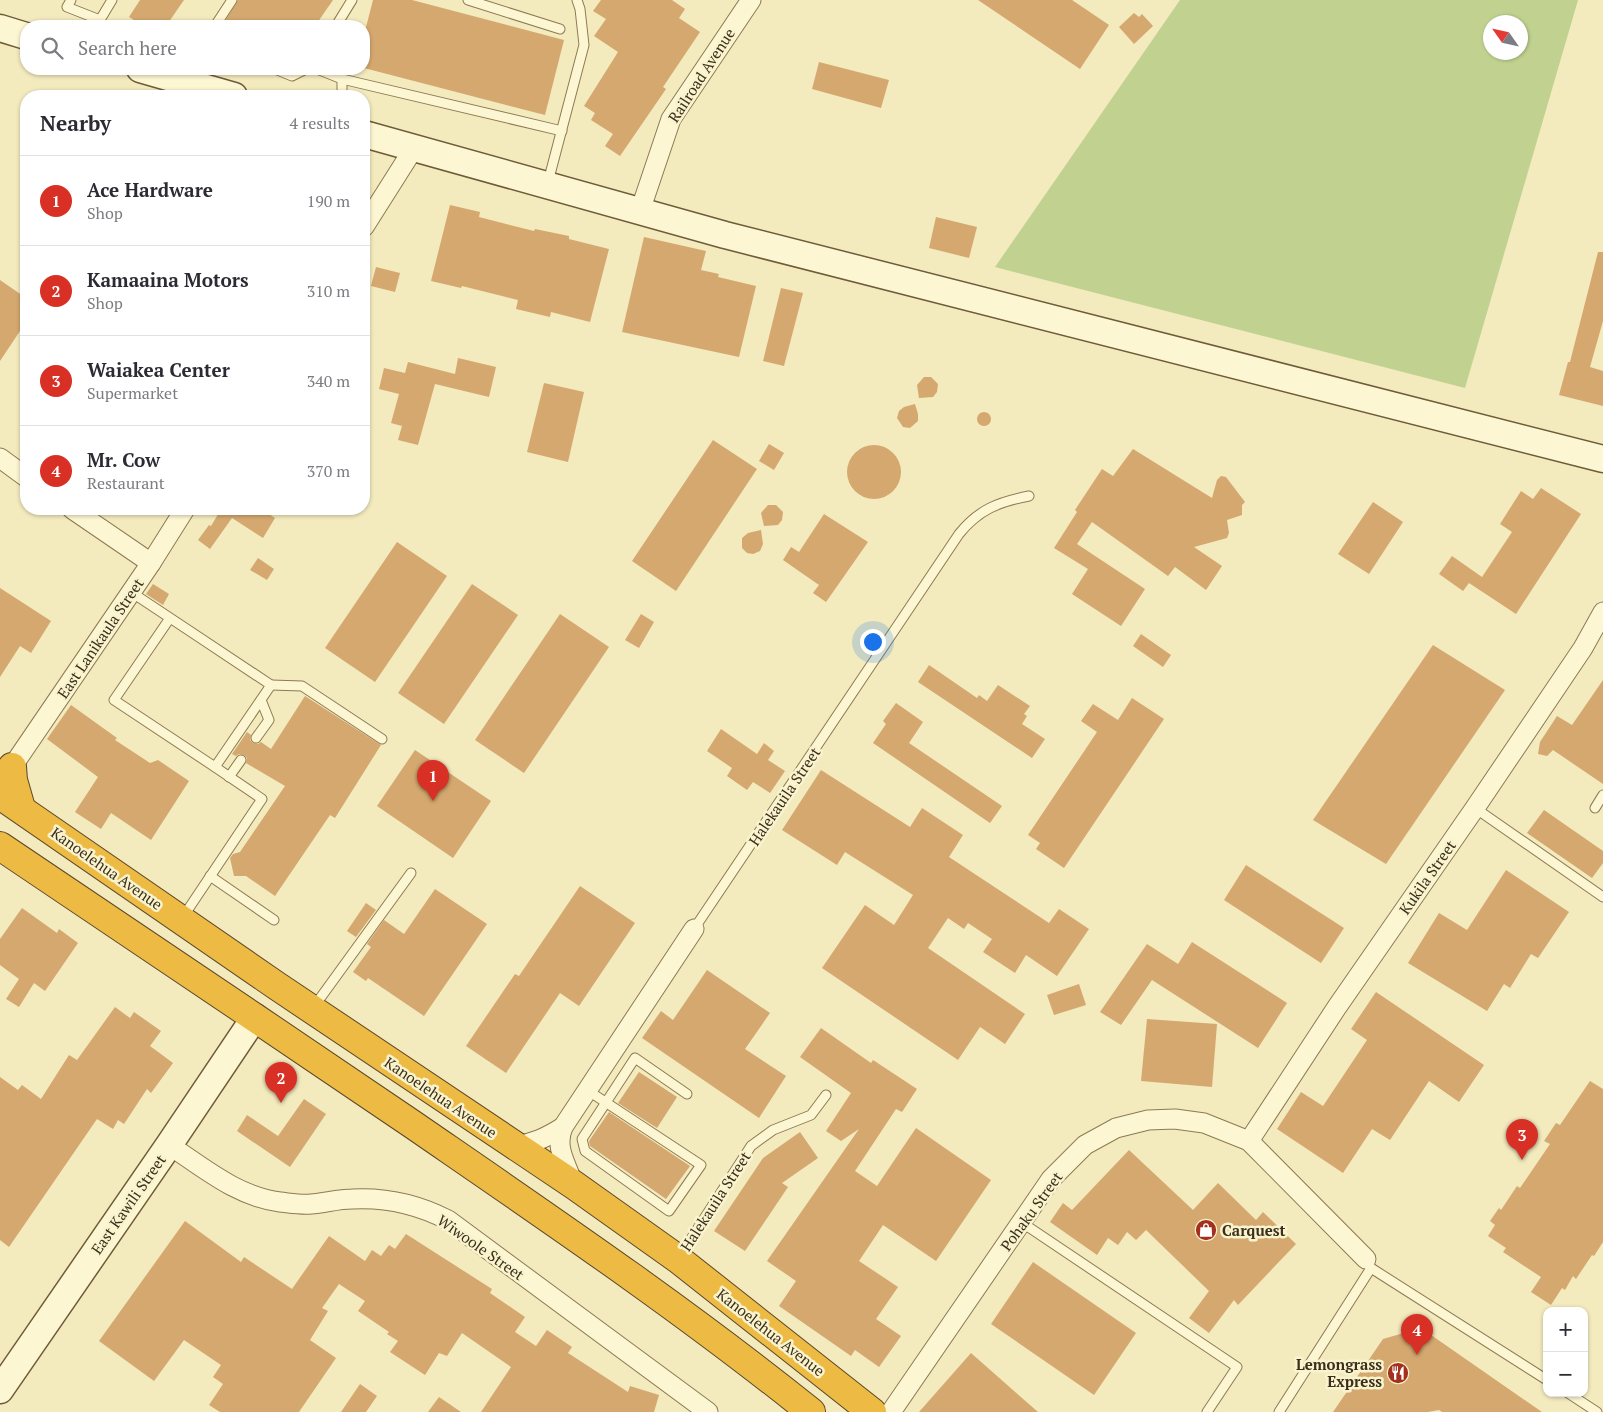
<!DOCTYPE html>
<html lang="en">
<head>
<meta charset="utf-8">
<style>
	body { margin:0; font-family:"PT Serif",serif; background:#f2f2f3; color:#2b2b33 }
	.controls { position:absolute; right:15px; bottom:15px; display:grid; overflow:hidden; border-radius:10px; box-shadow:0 1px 4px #0004 }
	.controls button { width:45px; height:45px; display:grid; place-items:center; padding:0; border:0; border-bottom:1px solid #e1e1e2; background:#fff; color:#2b2b33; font:25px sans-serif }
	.compass { position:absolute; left:1483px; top:15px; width:45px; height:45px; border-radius:50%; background:#fff; box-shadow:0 1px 4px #0004; rotate:304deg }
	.you { position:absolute; left:872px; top:641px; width:18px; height:18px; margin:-12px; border:4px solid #fff; border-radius:50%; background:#1a73e8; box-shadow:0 0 0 8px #1a73e833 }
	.badge { display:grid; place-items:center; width:32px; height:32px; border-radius:50%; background:#d93025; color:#fff; font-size:16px; font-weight:700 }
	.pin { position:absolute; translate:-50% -41px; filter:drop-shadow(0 1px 2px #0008) }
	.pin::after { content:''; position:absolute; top:26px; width:18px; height:15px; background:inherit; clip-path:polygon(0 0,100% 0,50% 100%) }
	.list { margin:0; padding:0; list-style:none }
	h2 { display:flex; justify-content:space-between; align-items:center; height:65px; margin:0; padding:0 20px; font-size:21px }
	h2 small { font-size:16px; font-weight:400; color:#7c7c81 }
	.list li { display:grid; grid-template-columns:32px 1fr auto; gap:15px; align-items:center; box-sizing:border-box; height:90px; padding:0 20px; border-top:1px solid #e1e1e2 }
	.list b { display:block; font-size:19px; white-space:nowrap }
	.list p { margin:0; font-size:16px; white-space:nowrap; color:#7c7c81 }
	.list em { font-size:16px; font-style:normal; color:#7c7c81 }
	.icon { flex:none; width:28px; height:28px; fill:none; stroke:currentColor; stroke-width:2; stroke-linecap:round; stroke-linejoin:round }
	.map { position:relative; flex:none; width:1603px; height:1412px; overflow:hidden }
	.search { position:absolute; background:#fff; box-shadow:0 1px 4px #0004; left:20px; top:20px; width:350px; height:55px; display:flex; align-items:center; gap:12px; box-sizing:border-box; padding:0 18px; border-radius:20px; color:#7c7c81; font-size:19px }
	.panel { position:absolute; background:#fff; box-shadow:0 1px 4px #0004; left:20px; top:90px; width:350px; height:425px; border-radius:20px }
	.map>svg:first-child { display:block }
	.green { fill:#c1d290; fill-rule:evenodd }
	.building { fill:#d5a86f }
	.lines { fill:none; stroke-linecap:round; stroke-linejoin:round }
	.lane-casing { stroke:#8d7a54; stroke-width:11 }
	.street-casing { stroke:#8d7a54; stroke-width:21 }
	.secondary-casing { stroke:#6f5b38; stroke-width:29 }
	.highway-casing { stroke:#5a4729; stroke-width:30 }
	.lane { stroke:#fdf6d2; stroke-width:9 }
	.street { stroke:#fdf6d2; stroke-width:19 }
	.secondary { stroke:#fdf6d2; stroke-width:26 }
	.highway { stroke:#edba43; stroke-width:28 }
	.labels { text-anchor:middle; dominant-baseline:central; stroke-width:5; stroke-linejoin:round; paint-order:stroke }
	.street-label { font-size:15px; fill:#3b2f1b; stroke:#f9f3ce }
	.poi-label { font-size:15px; font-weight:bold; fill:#3b2f1b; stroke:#f9f3ce; text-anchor:start }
</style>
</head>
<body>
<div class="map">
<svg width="1603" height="1412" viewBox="0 0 1603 1412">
	<rect width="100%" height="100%" fill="#f3eabe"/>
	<!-- green -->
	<path class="green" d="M1180,0H1578L1465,388L995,267ZM1490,22H1520V52H1490Z"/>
	<!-- building -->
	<g class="building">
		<polygon points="140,0 184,0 166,26 144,26 129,17"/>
		<polygon points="238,0 333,0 315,26 222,26"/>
		<polygon points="373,0 412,0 564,40 545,115 364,68 364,35"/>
		<polygon points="601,0 672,0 685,9 679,18 700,32 663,87 666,89 620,156 605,146 613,134 591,120 595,113 584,106 618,52 594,36 606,19 593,11"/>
		<polygon points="978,0 1072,0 1109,25 1080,69"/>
		<polygon points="1134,13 1139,17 1142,14 1153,26 1134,44 1119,27"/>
		<polygon points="819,62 889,80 881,108 812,89"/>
		<polygon points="450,205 480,212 479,217 534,231 535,229 569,236 569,239 609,249 590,322 551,312 550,317 516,309 518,300 462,286 461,288 431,281"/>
		<polygon points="936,217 977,227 969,258 929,248"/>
		<polygon points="644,237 706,251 701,270 719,274 718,277 756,286 739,357 622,332"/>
		<polygon points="1598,252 1603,252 1603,321 1590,367 1603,371 1603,406 1559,395 1568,362 1570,362"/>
		<polygon points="376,267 400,273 395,292 371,286"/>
		<polygon points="0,280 26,298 26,322 0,361"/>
		<polygon points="781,288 803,293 784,366 763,361"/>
		<polygon points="458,358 496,367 489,397 435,384 418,445 398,440 402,426 391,423 399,394 379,389 384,368 405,373 408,362 455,374"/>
		<polygon points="924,377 931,377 938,384 937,392 933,397 919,398 917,385"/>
		<polygon points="544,383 584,392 568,462 527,452"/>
		<polygon points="915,404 918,414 918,421 910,428 903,427 897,418 899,411 904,407"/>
		<circle cx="984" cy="419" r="7"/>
		<polygon points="713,440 757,469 676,591 632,561"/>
		<polygon points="769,444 784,453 774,470 759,461"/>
		<circle cx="874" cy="472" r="27"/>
		<polygon points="1133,449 1212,498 1217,480 1221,476 1226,477 1245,502 1242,505 1242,515 1227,520 1229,533 1227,538 1194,547 1222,566 1206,590 1175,567 1168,576 1092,522 1077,544 1145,589 1121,626 1072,594 1088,569 1054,548 1077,512 1075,510 1102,469 1113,476"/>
		<polygon points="1541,488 1581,514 1516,614 1469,583 1463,591 1439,574 1452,556 1482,577 1512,532 1500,524 1521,491 1533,499"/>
		<polygon points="1373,502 1403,522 1369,574 1338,554"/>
		<polygon points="768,505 776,505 783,512 782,520 778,525 764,526 761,513"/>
		<polygon points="217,509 261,509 275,518 263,538 232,518 210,549 198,540 209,525 211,526 220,511"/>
		<polygon points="824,514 868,542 826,602 813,593 819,585 783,560 791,547 799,552"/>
		<polygon points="761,530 763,544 760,551 753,554 747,553 742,548 742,538 748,533"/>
		<polygon points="397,542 447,576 375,682 325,648"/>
		<polygon points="258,558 274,569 267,580 250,570"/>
		<polygon points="153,584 169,594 163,605 146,594"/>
		<polygon points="472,584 518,615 444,724 398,693"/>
		<polygon points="0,588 51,621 31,653 20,646 0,677"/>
		<polygon points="560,614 609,647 524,773 475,740"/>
		<polygon points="641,614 654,622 639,648 625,640"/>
		<polygon points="1141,634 1171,655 1163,667 1133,646"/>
		<polygon points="1433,645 1505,690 1386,864 1313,820"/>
		<polygon points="929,665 977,698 979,695 987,701 998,685 1030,706 1024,714 1027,716 1022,724 1045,739 1032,758 918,682"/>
		<polygon points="1603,680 1603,784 1553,750 1547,756 1538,754 1540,742 1557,716 1572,725"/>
		<polygon points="305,696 381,745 335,818 330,815 275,896 246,876 234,876 230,858 233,854 240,852 285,786 246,763 247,758 244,755 239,754 236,756 232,754 247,732 251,735 250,740 253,743 258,744 261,742 271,749"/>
		<polygon points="1132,698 1164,719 1064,868 1036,849 1040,843 1028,835 1097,732 1081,721 1093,704 1118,720"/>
		<polygon points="896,703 923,722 909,743 1002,806 990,823 873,743 886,724 883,721"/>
		<polygon points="71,705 117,738 115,740 150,763 158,760 189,781 151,840 111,813 101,829 75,812 98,777 47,739"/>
		<polygon points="721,729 757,754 764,743 774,751 768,760 785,771 770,793 753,782 747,790 727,776 732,768 707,751"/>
		<polygon points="415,750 491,801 453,858 377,806"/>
		<polygon points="821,770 910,827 922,808 963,835 949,857 1049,923 1059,909 1089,929 1057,976 1026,955 1015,973 983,952 992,939 968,923 964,929 948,918 928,948 1025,1014 1005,1044 980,1027 958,1060 822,968 865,905 894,925 913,895 845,852 837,865 782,830"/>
		<polygon points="1544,810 1603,851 1603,863 1592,878 1527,833"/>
		<polygon points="1246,865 1344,928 1321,963 1224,900"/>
		<polygon points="1506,870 1569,912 1538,958 1531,954 1510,988 1504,984 1487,1011 1408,963 1439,913 1467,930"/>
		<polygon points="580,886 635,923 579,1006 560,993 506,1073 466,1046 515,974 519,976"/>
		<polygon points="435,889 487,924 424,1016 368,978 366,981 353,972 371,947 367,944 384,920 404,934"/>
		<polygon points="366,903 376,910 356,937 347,931"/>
		<polygon points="22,908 57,933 59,929 78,943 45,991 34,983 19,1007 6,999 19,979 0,965 0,939"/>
		<polygon points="1192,942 1287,1003 1258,1048 1152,980 1121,1025 1100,1012 1147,944 1178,964"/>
		<polygon points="707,970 770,1013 745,1049 786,1076 759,1118 642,1038 661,1011 673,1020"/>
		<polygon points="1079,984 1086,1005 1054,1015 1047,995"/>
		<polygon points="1376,992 1484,1065 1459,1102 1429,1081 1390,1140 1372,1129 1343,1173 1277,1129 1301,1092 1323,1106 1367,1040 1351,1029"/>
		<polygon points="115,1007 130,1018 134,1012 161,1031 150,1046 173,1063 151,1093 147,1089 124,1124 118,1120 113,1129 97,1119 9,1247 0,1240 0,1077 18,1090 22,1085 41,1099 69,1055 77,1060"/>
		<polygon points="1147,1019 1217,1024 1212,1087 1141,1081"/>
		<polygon points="821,1028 871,1063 873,1060 917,1089 902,1112 896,1109 855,1171 877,1186 916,1128 991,1180 936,1261 883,1225 859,1261 898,1287 876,1319 901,1336 879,1367 855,1350 851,1356 779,1306 796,1281 767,1261 859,1129 841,1141 826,1131 851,1093 800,1057"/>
		<polygon points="639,1072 677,1097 657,1128 618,1103"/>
		<polygon points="1590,1081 1603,1089 1603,1242 1594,1256 1592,1255 1576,1279 1573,1276 1565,1290 1562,1288 1551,1305 1531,1292 1541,1277 1503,1252 1506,1248 1488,1236 1495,1225 1490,1221 1499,1208 1501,1210 1517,1186 1520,1188 1550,1144 1544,1141 1556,1123 1560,1125"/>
		<polygon points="304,1099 326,1114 290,1167 237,1131 247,1115 278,1136"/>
		<polygon points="609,1112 690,1166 666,1199 590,1146 589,1141"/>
		<polygon points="800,1132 818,1158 782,1183 788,1187 745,1251 714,1231 763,1158"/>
		<polygon points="1129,1150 1193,1210 1218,1183 1256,1220 1263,1212 1296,1244 1238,1305 1234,1300 1209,1333 1189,1318 1209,1291 1146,1230 1136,1240 1127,1232 1118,1245 1108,1238 1097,1255 1050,1222 1063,1203 1072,1210"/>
		<polygon points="185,1221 241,1262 244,1257 292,1289 329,1236 365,1261 372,1250 381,1256 389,1245 395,1249 406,1234 492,1289 490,1293 525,1317 515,1332 536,1346 547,1330 572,1347 568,1353 628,1392 630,1386 659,1395 654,1412 481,1412 511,1367 462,1333 447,1356 439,1353 425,1375 390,1352 398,1341 387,1334 389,1332 358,1311 365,1301 339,1284 322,1308 328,1311 310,1340 336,1358 299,1412 220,1412 209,1405 223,1384 213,1377 221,1365 184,1340 154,1381 99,1341"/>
		<polygon points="1033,1262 1136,1333 1094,1395 991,1324"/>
		<polygon points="1421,1328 1542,1412 1442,1412 1439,1410 1428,1412 1333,1412 1383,1339"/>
		<polygon points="971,1353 1038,1412 919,1412"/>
		<polygon points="360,1384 377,1396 366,1412 341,1412"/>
		<polygon points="439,1397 461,1412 428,1412"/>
	</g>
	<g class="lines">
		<!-- lane casing -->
		<g class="lane-casing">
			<g id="lane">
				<polyline points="71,0 67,7 100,20 97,26"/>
				<polyline points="468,0 560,29"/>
				<polyline points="100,20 112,0"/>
				<polyline points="215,26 232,0"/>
				<polyline points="336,26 352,0"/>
				<polyline points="275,69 292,76 306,69"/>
				<polyline points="317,69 342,79 342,96"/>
				<polyline points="342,79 562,131"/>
				<polyline points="548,182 584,45 580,9 577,0"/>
				<path d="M131,592C178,623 224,654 271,685L215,767L114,700L170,618"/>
				<polyline points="271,685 302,686 382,739"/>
				<polyline points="256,738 269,720 261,700"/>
				<polyline points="229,777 241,760"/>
				<polyline points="1475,808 1603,897"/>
				<polyline points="1595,808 1603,795"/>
				<polyline points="210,876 274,920"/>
				<polyline points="183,917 262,799 215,767"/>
				<path d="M694,929L959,534C979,509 999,502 1029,496"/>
				<polyline points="313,1008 411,873"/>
				<polyline points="587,1090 701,1165 669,1211 585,1151 582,1139 635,1058 687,1094"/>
				<polyline points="1021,1222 1237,1367 1207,1412"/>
				<polyline points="680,1256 751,1146 773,1130 811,1115 826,1095"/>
				<polyline points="1366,1259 1371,1268 1547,1380"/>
				<polyline points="1568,1393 1597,1412"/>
				<polyline points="1279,1412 1371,1268"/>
			</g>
		</g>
		<!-- street casing -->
		<g class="street-casing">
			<g id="street">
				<polyline points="640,211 671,119 751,0"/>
				<polyline points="364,227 414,148"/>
				<polyline points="0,458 26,477"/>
				<polyline points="72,509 151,563"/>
				<polyline points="12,767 151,563 185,509"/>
				<polyline points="1249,1141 1337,1007 1475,808 1583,648 1603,612"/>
				<path d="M169,1145C204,1168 238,1197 280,1202C290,1203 301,1205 311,1204C325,1203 338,1199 352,1199C387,1197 417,1204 448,1220L708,1412"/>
				<path d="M514,1146C533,1144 547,1137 563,1127"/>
				<path d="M573,1184C567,1164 554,1148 563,1127L694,929"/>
				<polyline points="891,1412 1051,1179 1085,1145 1116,1128 1148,1120 1175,1119 1204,1123 1249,1141 1366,1259"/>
			</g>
		</g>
		<!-- secondary casing -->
		<g class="secondary-casing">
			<g id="secondary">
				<polyline points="0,28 26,36"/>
				<polyline points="140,69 234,96"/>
				<polyline points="364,134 725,235 1603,459"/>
				<polyline points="0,1390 169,1145 255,1017"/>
			</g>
		</g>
		<!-- highway casing -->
		<g class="highway-casing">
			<g id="highway">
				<polyline points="12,767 13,780 21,808"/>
				<polyline points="0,795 277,986 574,1185 678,1259 872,1412"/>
				<path d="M0,846C137,938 275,1031 412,1124C547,1217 683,1309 811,1412"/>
			</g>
		</g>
		<!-- lane -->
		<use href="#lane" class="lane"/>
		<!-- street -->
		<use href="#street" class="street"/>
		<!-- secondary -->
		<use href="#secondary" class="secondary"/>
		<!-- highway -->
		<use href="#highway" class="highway"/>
	</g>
	<!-- icons -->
	<defs>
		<g id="shop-disc" transform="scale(1.125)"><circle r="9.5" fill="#a32f1d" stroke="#f9f3ce"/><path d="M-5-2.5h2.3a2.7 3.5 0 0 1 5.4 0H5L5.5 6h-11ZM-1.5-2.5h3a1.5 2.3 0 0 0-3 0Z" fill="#fff"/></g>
		<g id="restaurant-disc" transform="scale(1.125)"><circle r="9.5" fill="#a32f1d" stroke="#f9f3ce"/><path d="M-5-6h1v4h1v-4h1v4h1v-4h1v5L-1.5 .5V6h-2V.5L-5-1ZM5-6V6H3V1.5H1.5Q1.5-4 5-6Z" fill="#fff"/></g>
	</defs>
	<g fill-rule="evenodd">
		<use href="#shop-disc" x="1206" y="1230"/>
		<use href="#restaurant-disc" x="1398" y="1373"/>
	</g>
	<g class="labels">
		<!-- street labels -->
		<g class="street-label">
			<text transform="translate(701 75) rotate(-57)">Railroad Avenue</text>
			<text transform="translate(100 638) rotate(-56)">East Lanikaula Street</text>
			<text transform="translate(784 796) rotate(-56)">Halekauila Street</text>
			<text transform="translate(107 868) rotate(35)">Kanoelehua Avenue</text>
			<text transform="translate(1427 877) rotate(-55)">Kukila Street</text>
			<text transform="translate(441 1097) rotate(34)">Kanoelehua Avenue</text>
			<text transform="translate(715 1201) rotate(-57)">Halekauila Street</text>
			<text transform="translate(128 1204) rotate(-55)">East Kawili Street</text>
			<text transform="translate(1031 1211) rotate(-54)">Pohaku Street</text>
			<text transform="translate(481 1247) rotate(35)">Wiwoole Street</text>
			<text transform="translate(771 1332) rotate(38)">Kanoelehua Avenue</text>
		</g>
		<!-- poi labels -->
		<g class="poi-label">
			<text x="1222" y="1230">Carquest</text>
			<text x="1382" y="1364" text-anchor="end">Lemongrass<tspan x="1382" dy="17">Express</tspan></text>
		</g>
	</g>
</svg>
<div class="controls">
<button>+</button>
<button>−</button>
</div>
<svg class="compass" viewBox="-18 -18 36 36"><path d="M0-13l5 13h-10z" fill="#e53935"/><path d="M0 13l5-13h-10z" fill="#7c7c81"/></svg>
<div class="you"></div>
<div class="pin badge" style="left:433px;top:801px">1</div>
<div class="pin badge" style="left:281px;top:1103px">2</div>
<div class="pin badge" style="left:1522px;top:1160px">3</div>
<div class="pin badge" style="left:1417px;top:1355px">4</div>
<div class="search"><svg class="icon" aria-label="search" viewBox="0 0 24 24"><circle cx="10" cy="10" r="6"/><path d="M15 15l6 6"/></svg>Search here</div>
<section class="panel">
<h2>Nearby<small>4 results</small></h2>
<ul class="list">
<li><span class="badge">1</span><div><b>Ace Hardware</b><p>Shop</p></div><em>190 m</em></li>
<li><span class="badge">2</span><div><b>Kamaaina Motors</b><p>Shop</p></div><em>310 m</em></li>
<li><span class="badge">3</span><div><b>Waiakea Center</b><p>Supermarket</p></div><em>340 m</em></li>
<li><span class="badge">4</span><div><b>Mr. Cow</b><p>Restaurant</p></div><em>370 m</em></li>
</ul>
</section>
</div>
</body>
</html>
